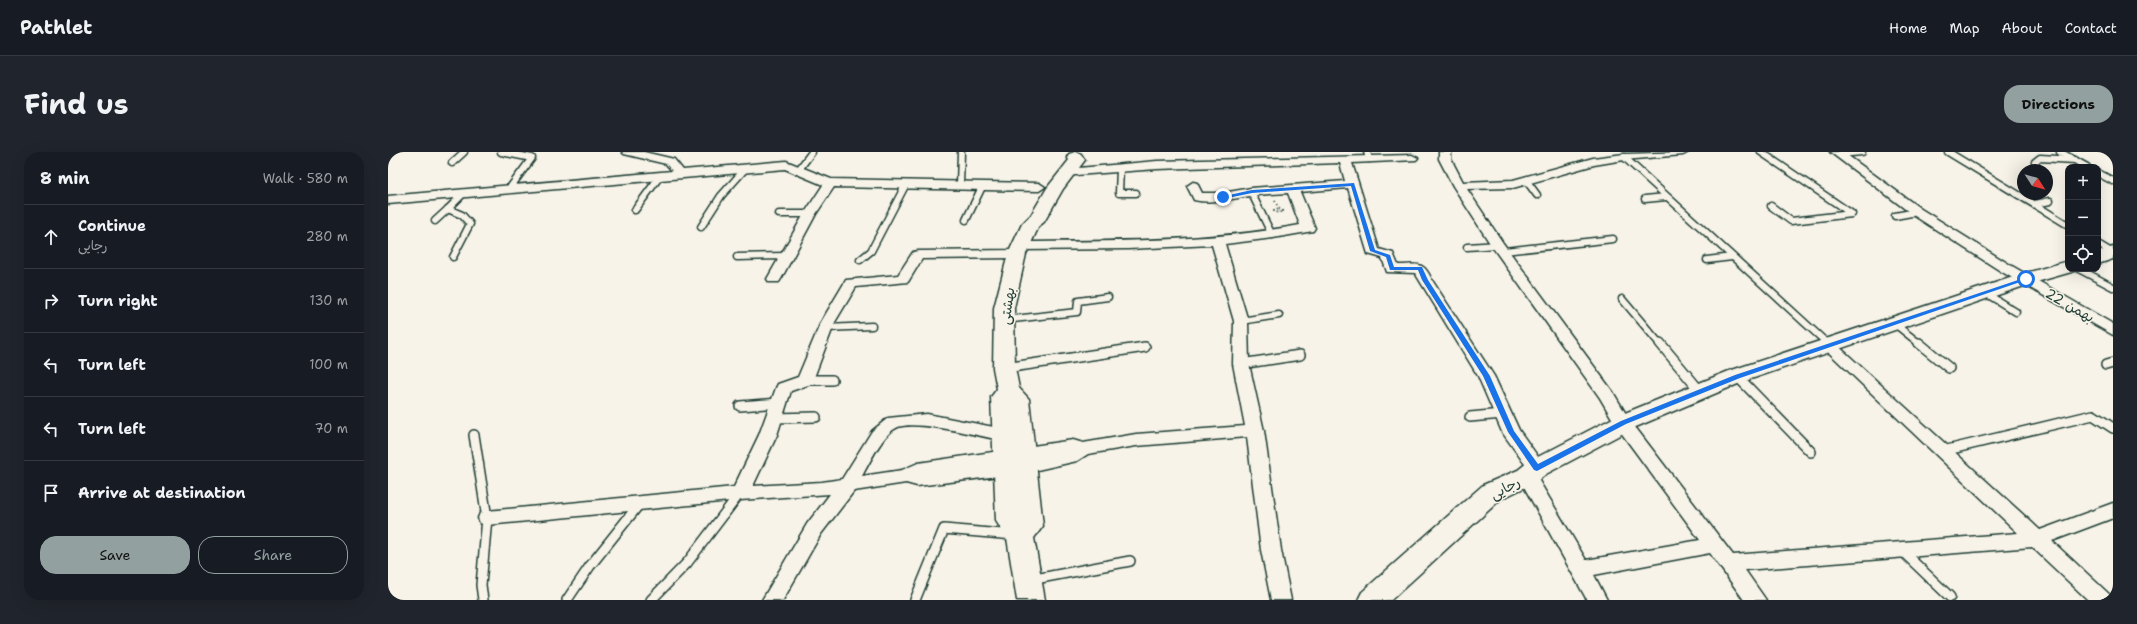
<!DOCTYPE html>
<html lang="en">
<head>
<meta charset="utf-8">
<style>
	body { margin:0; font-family:"Shantell Sans","Playpen Sans Arabic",sans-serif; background:#20242c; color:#f1f3f6 }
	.controls { position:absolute; right:12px; top:12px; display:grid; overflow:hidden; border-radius:8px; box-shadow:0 4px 16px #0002 }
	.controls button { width:36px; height:36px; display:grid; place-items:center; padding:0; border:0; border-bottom:1px solid #363941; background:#171b24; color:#f1f3f6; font:20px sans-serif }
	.compass { position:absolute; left:1629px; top:12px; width:36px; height:36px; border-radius:50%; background:#171b24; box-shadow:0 4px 16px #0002; rotate:126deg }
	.stop { position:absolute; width:12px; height:12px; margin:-9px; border:3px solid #1a73e8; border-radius:50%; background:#fff }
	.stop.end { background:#1a73e8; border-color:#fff; box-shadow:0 1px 4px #0008 }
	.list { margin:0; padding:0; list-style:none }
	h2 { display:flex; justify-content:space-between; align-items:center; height:52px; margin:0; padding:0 16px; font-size:17px }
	h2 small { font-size:13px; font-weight:400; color:#9ea1a6 }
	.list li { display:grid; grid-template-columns:26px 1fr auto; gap:12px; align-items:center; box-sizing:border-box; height:64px; padding:0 16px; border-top:1px solid #363941 }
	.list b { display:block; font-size:15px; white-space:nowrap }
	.list p { margin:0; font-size:13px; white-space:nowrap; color:#9ea1a6 }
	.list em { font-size:13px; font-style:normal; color:#9ea1a6 }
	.actions { display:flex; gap:8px; padding:12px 16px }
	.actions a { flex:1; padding:9px 0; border:1px solid #92a19f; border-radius:16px; text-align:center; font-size:14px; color:#92a19f }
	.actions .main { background:#92a19f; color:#111 }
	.icon { flex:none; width:22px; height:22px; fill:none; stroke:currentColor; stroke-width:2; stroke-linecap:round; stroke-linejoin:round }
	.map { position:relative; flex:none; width:1725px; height:448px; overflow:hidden; border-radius:16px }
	header { display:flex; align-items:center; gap:24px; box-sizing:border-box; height:56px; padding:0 20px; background:#171b24; border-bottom:1px solid #363941 }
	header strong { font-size:19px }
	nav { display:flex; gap:22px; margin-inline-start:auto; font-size:14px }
	.intro { display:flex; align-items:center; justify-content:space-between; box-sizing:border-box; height:96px; padding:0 24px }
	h1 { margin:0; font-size:28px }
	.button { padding:10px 18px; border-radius:16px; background:#92a19f; color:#111; font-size:14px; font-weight:700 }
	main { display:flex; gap:24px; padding:0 24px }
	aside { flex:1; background:#171b24; border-radius:16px; box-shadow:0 4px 16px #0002 }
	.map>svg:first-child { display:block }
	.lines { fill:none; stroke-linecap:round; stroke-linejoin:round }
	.lane-far1-casing { stroke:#1f3d34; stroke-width:9 }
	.lane-casing { stroke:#1f3d34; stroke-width:12 }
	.street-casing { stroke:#1f3d34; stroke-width:3 }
	.secondary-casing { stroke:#1f3d34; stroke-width:3 }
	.path { stroke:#1f3d34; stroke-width:2; stroke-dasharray:1 2.5; stroke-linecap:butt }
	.lane-far1 { stroke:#f7f3e8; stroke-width:6 }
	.lane { stroke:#f7f3e8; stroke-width:9 }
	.street { fill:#f7f3e8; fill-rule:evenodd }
	.secondary { fill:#f7f3e8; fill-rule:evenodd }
	.route { fill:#1a73e8 }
	.labels { text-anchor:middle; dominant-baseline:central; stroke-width:3; stroke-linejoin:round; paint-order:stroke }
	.street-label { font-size:14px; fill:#1f3d34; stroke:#f7f3e8 }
</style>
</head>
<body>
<header>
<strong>Pathlet</strong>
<nav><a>Home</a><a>Map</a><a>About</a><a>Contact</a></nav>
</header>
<div class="intro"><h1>Find us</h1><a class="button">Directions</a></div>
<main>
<aside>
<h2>8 min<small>Walk · 580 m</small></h2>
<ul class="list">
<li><svg class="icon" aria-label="ahead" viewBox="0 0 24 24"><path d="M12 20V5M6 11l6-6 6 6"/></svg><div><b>Continue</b><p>رجایی</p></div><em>280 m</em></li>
<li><svg class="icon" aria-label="right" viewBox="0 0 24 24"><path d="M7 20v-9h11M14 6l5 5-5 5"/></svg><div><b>Turn right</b></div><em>130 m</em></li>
<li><svg class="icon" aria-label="left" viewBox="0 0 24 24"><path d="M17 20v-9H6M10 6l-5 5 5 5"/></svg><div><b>Turn left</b></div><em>100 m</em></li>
<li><svg class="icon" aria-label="left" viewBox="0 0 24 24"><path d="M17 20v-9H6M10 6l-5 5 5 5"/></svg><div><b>Turn left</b></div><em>70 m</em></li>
<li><svg class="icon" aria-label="arrive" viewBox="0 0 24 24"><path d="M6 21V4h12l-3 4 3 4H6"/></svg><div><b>Arrive at destination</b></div></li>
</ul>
<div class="actions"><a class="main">Save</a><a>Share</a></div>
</aside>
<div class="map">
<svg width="1725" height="448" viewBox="0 0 1725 448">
	<rect width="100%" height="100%" fill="#f7f3e8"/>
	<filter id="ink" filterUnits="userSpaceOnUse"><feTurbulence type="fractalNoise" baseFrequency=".025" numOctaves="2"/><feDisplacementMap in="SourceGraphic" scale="8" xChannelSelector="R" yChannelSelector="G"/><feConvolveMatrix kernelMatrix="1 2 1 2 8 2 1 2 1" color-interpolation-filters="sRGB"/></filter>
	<g filter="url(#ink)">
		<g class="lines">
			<!-- lane-far1 casing -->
			<g class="lane-far1-casing">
				<g id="lane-far1">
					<polyline points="113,0 144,6 121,37"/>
					<polyline points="979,0 981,7"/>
					<polyline points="1373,0 1464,62 1403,69 1383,54"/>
					<polyline points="1560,0 1680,73"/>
					<polyline points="1672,0 1699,15"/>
					<polyline points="1452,2 1474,0"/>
					<polyline points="1236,5 1440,192"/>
					<polyline points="1647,10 1652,6 1687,8"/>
					<polyline points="64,11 76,0"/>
					<polyline points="412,16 424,0"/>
					<polyline points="732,16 731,41 748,41"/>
					<polyline points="1710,21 1725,29"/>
					<polyline points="1138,28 1149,43"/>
					<polyline points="572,33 573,0"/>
					<polyline points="863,40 884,83"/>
					<polyline points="1257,47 1278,45"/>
					<polyline points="1647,52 1662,49"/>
					<polyline points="247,58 272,24"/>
					<polyline points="391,62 422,62"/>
					<polyline points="1507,64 1529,60"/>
					<polyline points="578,68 594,35"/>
					<polyline points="47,69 60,57"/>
					<polyline points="313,75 333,44 357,17"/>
					<polyline points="1710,92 1725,101"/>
					<polyline points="1079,95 1110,93"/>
					<polyline points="1116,99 1225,87"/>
					<polyline points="65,105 82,72 74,63 60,57 76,41"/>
					<polyline points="349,105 399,104"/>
					<polyline points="472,108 483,99 518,32"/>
					<polyline points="1319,108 1344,105"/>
					<polyline points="1691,117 1725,135"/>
					<polyline points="1599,142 1628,160"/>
					<polyline points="1234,147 1272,192"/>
					<polyline points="616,168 689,160 690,149 720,145"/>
					<polyline points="853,169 891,163"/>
					<polyline points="1507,172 1532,192"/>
					<polyline points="438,176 484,174"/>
				</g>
			</g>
			<!-- lane casing -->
			<g class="lane-casing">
				<g id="lane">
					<polyline points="1272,191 1312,239"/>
					<polyline points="1439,191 1441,193"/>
					<polyline points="1531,191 1561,216"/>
					<polyline points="853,212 912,203"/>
					<polyline points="1718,213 1725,211"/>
					<polyline points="617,216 757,195"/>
					<polyline points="1349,224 1423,300"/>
					<polyline points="417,228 444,228"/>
					<polyline points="352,254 391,251"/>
					<polyline points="1082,265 1114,262"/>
					<polyline points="386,266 428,265"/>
					<polyline points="86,283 99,366 93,433 95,448"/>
					<polyline points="1555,299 1705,263 1725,276"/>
					<polyline points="1513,398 1562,445"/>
					<polyline points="642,428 742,409"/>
					<polyline points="179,448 202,414 253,350"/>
					<polyline points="263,448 299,411 352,341"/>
					<polyline points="527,448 556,377 626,383"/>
				</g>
			</g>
			<!-- street casing -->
			<g class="street-casing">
				<g id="street">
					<polygon points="234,0 256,0 286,7 295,18 398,9 443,27 651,31 657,35 651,39 446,35 428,62 393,127 391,130 381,130 379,127 416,62 435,33 397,17 0,52 0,44 284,19 278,12 236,2"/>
					<path d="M1051,0H1063V7L1075,30L1125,28L1205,6L1236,2L1301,0L1295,3L1236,8L1206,13L1125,36L1079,37L1115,91L1225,240L1241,267L1345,403L1630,381L1436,196L1433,193L1436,190H1446L1652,378L1725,351V366L1664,389L1721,442L1724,448H1700L1644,395L1357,418L1378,448H1356L1322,401L1206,423L1219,448H1199L1130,324L1133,319L1141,318L1114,280L1090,224L1027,121L999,120L994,106L980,102L960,36L912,40L927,76L925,79L885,86L837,92L860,169L861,212L876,279L893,398L903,448H883L873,398L859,285L748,294L700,302L689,309L636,321L529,334L518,331L466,339L433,382L395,448H374L419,372L442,342L352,348L99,373L92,371L90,366L92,361L99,359L346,335L371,283L388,236L390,232L410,225L433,170L458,128L510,123L525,100L530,99L629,98L636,102L629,106L534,107L520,130L468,135L447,170L425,228L423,232L403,239L389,283L365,334L434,330L454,327L484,279L500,266L539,262L616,277L622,279L625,283L622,287L616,289C593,284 530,268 510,275C495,281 482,310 474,324L514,318L530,311L685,288L695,291L748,282L857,274L845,212L846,169L824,93L740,97L632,98L625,94L632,90C726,89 820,90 912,73L900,41C887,42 874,42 862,44C844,47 824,52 806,48L799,34L805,30L809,31L814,41H835L863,36L957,29L952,11L769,17L675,24L673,21L679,17L769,9L1024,3L1030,6L1028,8L964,11L991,97L1005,101L1010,113C1030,113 1035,108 1044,128L1106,224L1131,278L1158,316L1155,321L1147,322L1198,408L1312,388L1229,275L1212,246L1103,93L1065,34L1051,7Z"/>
					<polygon points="1442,0 1455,0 1533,57 1624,114 1725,172 1725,183 1614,120 1525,63"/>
				</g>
			</g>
			<!-- secondary casing -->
			<g class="secondary-casing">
				<g id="secondary">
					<polygon points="687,0 693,2 697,8 675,37 656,70 651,74 638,102 626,156 627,216 631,236 641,247 655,374 646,386 657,448 629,448 619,386 608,369 603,245 609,237 605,216 606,156 620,102 634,72 643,63 659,36 681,8 679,5 681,2"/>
					<polygon points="1725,95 1725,107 1710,112 1710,100"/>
					<polygon points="1680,109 1680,117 1688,117 1687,119 1645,131 1357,229 1243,277 1158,322 1148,330 1113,347 1003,448 970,448 974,440 1095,333 1130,318 1140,310 1227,265 1341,219 1631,123"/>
				</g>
			</g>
			<!-- path -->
			<g class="path">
				<polyline points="887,49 891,57"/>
				<polygon points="891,57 895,59 890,61 886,59"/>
			</g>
			<!-- lane-far1 -->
			<use href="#lane-far1" class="lane-far1"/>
			<!-- lane -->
			<use href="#lane" class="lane"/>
			<!-- street -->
			<use href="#street" class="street"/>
			<!-- secondary -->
			<use href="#secondary" class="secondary"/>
		</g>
	</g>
	<!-- route -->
	<polygon class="route" points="966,31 987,98 1002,103 1006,115 1034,115 1040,128 1102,224 1126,279 1150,312 1233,269 1347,223 1636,126 1641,127 1352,226 1238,272 1149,319 1146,318 1120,280 1095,224 1034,128 1030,118 1002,118 998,105 982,99 963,34 864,41 835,47 832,45 864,38"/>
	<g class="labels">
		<!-- street labels -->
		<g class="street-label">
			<text transform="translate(1682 153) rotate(30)">22 بهمن</text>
			<text transform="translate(619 154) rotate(-82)">بهشتی</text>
			<text transform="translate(1117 336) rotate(-28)">رجایی</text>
		</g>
	</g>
</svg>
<div class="controls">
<button>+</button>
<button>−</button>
<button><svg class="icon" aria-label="locate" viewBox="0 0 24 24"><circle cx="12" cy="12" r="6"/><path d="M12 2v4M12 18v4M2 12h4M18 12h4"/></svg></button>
</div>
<svg class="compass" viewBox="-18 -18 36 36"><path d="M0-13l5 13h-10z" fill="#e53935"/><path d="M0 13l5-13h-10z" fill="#9ea1a6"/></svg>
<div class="stop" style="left:1638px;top:127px"></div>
<div class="stop end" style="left:835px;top:45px"></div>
</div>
</main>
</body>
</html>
